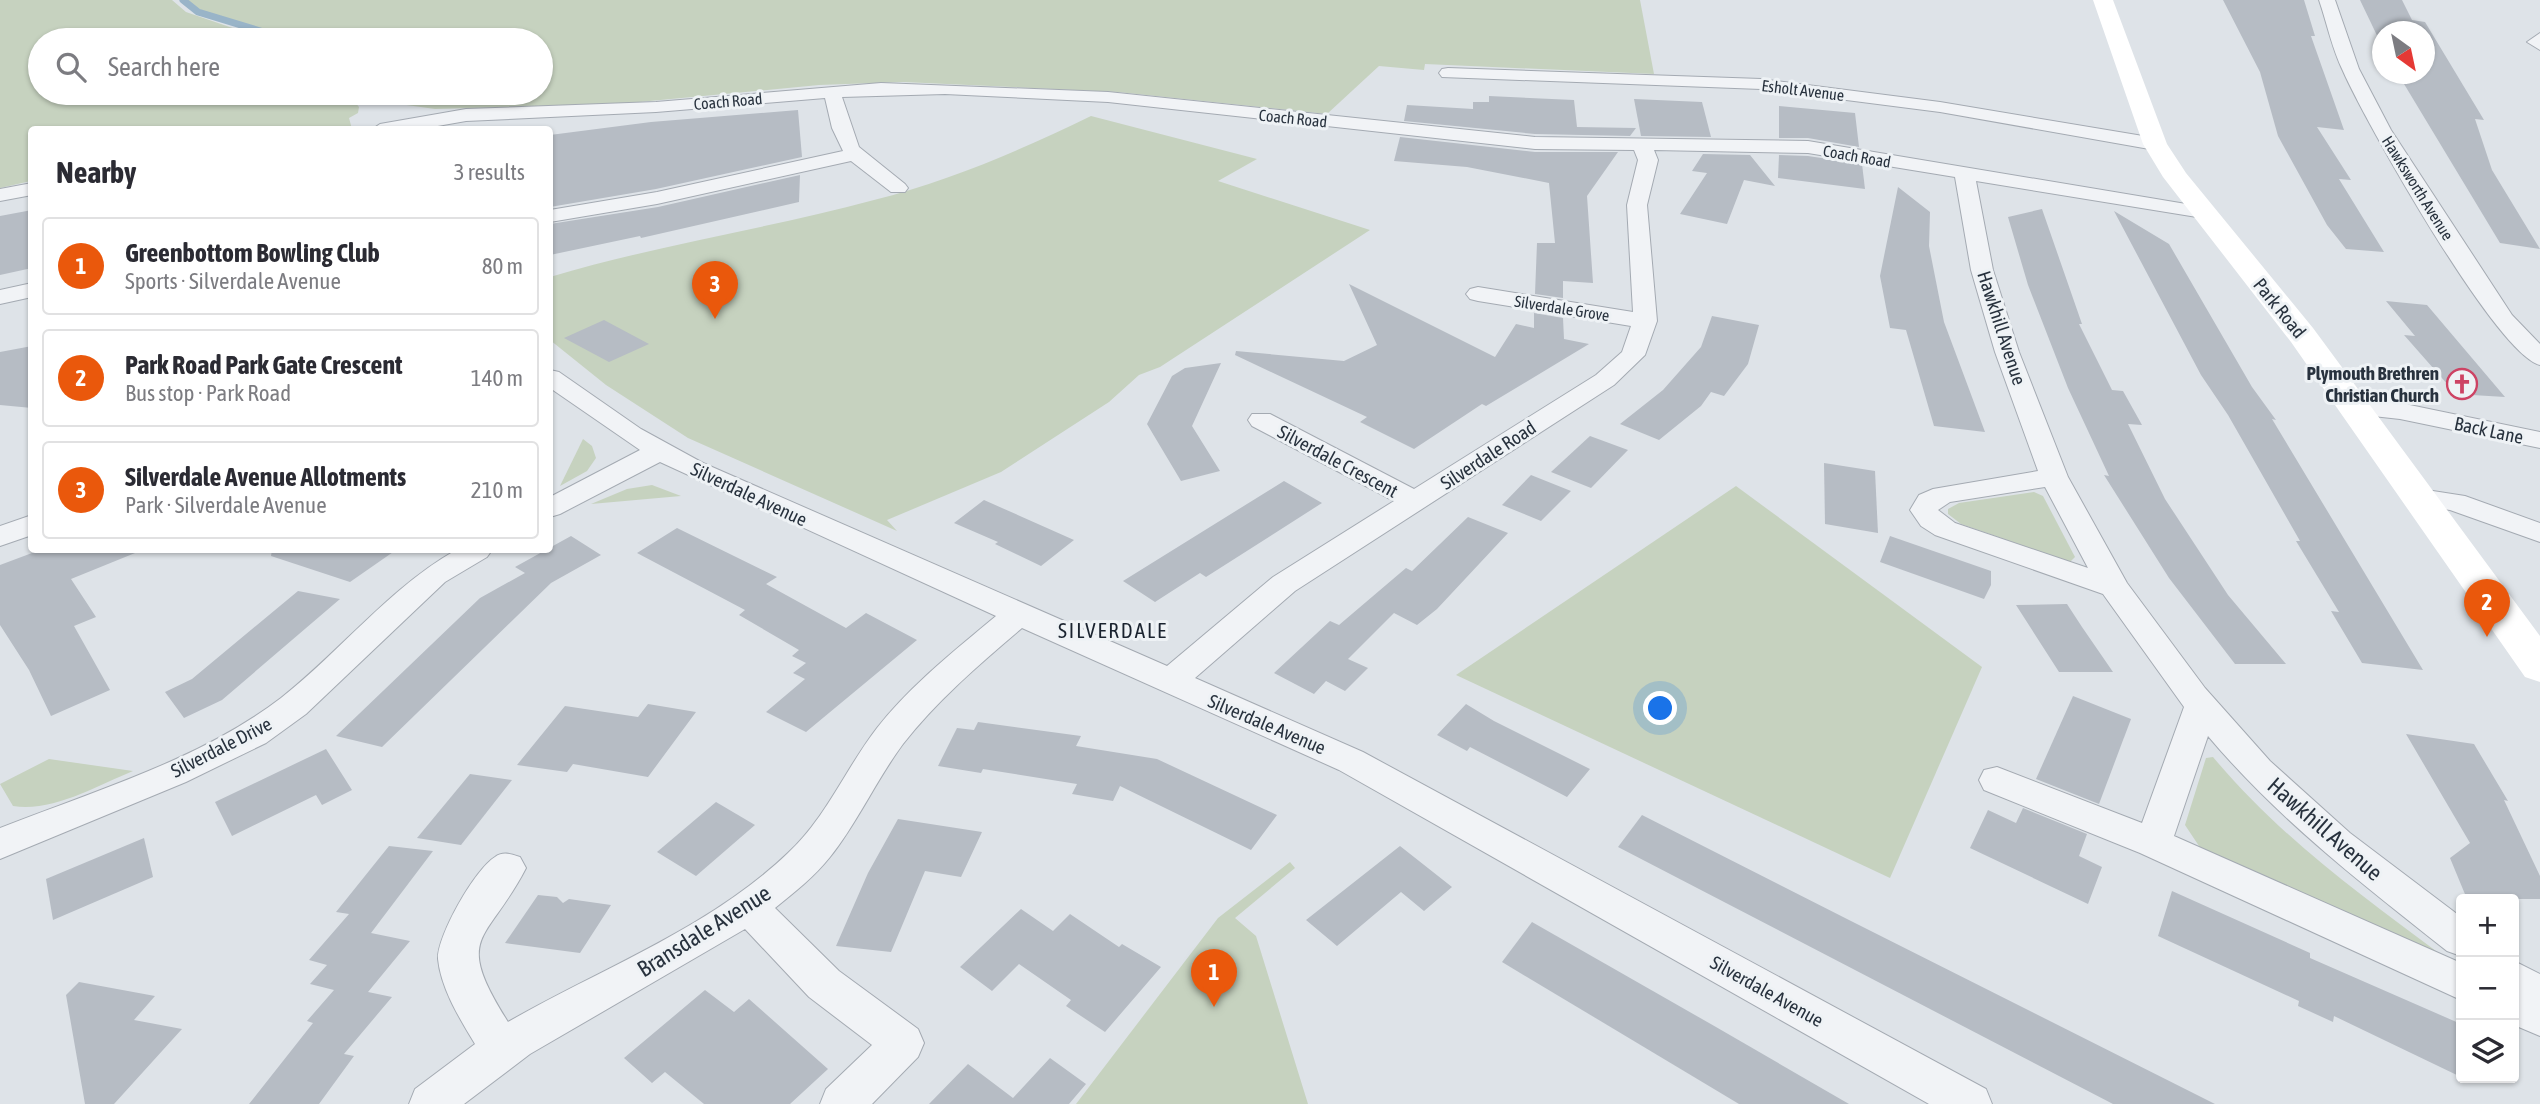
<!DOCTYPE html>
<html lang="en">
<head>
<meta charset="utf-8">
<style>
	body { margin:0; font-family:"Asap Condensed",sans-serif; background:#f2f2f3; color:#2b2b33 }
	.controls { position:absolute; right:21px; bottom:21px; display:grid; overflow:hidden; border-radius:7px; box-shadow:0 2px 5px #0004 }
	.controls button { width:63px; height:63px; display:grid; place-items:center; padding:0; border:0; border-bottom:2px solid #e1e1e2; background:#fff; color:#2b2b33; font:35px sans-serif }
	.compass { position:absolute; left:2372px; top:21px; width:63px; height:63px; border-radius:50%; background:#fff; box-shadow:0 2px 5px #0004; rotate:147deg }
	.you { position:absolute; left:1661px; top:709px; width:24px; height:24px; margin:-18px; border:5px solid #fff; border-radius:50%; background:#1a73e8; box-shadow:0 0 0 10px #1a73e833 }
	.badge { display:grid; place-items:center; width:46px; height:46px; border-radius:50%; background:#ea580c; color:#fff; font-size:23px; font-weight:700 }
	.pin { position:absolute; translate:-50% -58px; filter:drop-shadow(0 2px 4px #0008) }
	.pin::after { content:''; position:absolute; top:37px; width:24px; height:21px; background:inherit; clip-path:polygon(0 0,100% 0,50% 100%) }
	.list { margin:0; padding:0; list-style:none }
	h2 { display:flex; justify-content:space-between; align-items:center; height:91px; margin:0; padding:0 28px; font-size:30px }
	h2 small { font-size:23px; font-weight:400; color:#7c7c81 }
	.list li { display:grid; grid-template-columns:46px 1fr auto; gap:21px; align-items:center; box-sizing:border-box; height:98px; margin:0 14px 14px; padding:0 14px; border:2px solid #e1e1e2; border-radius:7px }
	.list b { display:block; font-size:26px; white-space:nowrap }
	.list p { margin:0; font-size:23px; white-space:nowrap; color:#7c7c81 }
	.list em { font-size:23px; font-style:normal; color:#7c7c81 }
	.icon { flex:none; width:38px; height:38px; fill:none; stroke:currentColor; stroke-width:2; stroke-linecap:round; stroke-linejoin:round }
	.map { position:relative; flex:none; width:2540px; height:1104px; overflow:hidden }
	.search { position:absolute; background:#fff; box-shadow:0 2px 5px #0004; left:28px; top:28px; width:525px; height:77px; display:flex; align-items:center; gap:18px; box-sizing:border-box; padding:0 24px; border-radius:38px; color:#7c7c81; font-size:26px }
	.panel { position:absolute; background:#fff; box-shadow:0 2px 5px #0004; left:28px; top:126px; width:525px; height:427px; border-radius:7px }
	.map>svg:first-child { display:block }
	.green { fill:#c6d2bf }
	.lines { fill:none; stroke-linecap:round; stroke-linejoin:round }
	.stream { stroke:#99b4c8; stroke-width:7 }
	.building { fill:#b6bcc4 }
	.minor-casing { stroke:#a4aab2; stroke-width:2 }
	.minor { fill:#f1f3f6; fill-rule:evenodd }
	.secondary { fill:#fff; fill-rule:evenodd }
	.labels { text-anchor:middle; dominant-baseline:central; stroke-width:6; stroke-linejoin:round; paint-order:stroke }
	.far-street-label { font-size:16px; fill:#28323e; stroke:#eef2f5 }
	.street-label { font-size:19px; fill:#28323e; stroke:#eef2f5 }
	.poi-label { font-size:19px; font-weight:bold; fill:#28323e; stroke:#eef2f5; text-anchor:end }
	.neighbourhood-label { font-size:21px; letter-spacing:2px; fill:#1a232f; stroke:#eef2f5 }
	.near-street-label { font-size:23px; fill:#28323e; stroke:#eef2f5 }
</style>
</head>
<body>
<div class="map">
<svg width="2540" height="1104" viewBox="0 0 2540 1104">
	<rect width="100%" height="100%" fill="#dee3e8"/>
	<!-- green -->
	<g class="green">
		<polygon points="0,0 172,0 186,12 268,40 40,40 40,93 347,93 359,107 358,113 349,118 352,129 32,130 31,181 0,188"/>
		<polygon points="185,0 1640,0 1654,74 1425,64 1424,70 1379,66 1327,114 1118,92 903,82 819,85 618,104 435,109 378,101 366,93 541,93 541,40 283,40 198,12"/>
		<path d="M1091,116L1257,159L1218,181L1370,230L1160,367L1139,375L1109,402L1001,472L887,520L897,531L688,438L606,385L550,340V277C657,245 766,229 874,200C949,181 1021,150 1091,116Z"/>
		<polygon points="583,439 592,446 596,458 587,471 560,486"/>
		<polygon points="652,485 681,496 591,504 627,489"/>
		<polygon points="1736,486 1982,667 1890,878 1456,675"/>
		<polygon points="2034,492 2043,496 2075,557 2070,562 1961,524 1948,514 1948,509 1959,503"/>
		<path d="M2213,757C2278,835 2359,894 2440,954L2201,849L2185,825L2206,758Z"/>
		<path d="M49,759L133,771C96,786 54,812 13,806L0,784Z"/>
		<polygon points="1290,862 1295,868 1235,918 1256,936 1308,1104 1076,1104 1218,918"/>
	</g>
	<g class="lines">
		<!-- stream -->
		<polyline class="stream" points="183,0 198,12 290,40"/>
	</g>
	<!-- building -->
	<g class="building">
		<polygon points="2223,0 2304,0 2315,36 2311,36 2344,130 2317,127 2351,180 2339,179 2384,252 2346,249 2327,225 2278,136 2260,72"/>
		<polygon points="2360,0 2402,0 2412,20 2425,22 2484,120 2475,119 2492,170 2540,249 2500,243 2398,74 2425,74 2425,32 2383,32 2383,48"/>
		<polygon points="1489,96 1574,100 1577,127 1636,128 1630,136 1535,134 1404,121 1407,105 1473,109 1473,102 1489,102"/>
		<polygon points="1634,99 1702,102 1711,137 1641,136"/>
		<polygon points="1779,106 1855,113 1859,147 1808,138 1779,138"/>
		<polygon points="798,110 802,157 656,189 550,207 550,135 651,122"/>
		<polygon points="1400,137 1535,152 1618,152 1587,196 1593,283 1563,281 1563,298 1535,294 1537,243 1555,243 1549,183 1467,167 1394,161"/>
		<polygon points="1703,154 1750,155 1775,186 1744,180 1727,224 1680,214 1707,173 1692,171"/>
		<polygon points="1779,155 1808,156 1862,164 1865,189 1778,178"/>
		<polygon points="800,175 799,202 641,238 640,236 550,255 550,224 658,207"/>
		<polygon points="1898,187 1930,212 1929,246 1944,322 1985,432 1934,426 1906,330 1890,328 1880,276"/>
		<polygon points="2042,209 2082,324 2079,324 2112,390 2123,391 2142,425 2128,424 2165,499 2228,595 2286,664 2235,664 2169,578 2104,475 2109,476 2068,388 2028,285 2008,217"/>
		<polygon points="32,210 32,268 0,275 0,216"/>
		<polygon points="2114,211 2169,244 2252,387 2276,420 2272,419 2423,670 2362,663 2331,611 2339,612 2296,541 2300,541 2228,415 2201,375"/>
		<polygon points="1349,284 1495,357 1516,324 1534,328 1534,313 1563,318 1564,339 1589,344 1486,406 1482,404 1414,449 1360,422 1367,417 1235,355 1236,351 1344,361 1377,345"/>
		<polygon points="2386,301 2427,305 2505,397 2456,394 2404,335 2415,336"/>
		<polygon points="1712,316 1759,325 1748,364 1724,396 1711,392 1701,406 1659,440 1620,424 1663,390 1701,347"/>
		<polygon points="604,320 649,344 609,362 564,338"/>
		<polygon points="32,346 32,408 0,405 0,352"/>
		<polygon points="1221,363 1192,426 1220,471 1181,481 1147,424 1172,376 1185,368"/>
		<polygon points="1590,436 1628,450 1591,488 1551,472"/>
		<polygon points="1824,463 1875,471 1878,533 1825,524"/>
		<polygon points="1531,475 1571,491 1541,521 1502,505"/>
		<polygon points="1284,481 1322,503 1206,577 1200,573 1155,602 1123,581"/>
		<polygon points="984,500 1074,540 1041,566 995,544 998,542 954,523"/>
		<polygon points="1468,517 1508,533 1437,609 1417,625 1394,613 1348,659 1368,668 1345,691 1326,681 1314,694 1274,673 1330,621 1339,625 1406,568 1412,571"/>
		<polygon points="677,528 777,577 766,584 846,628 866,613 917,640 806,732 766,712 805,679 793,673 806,663 792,656 799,650 739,615 745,610 637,553"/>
		<polygon points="571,536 601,555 551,583 382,747 336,736 480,598 525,573 515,567"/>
		<polygon points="1890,536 1991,571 1991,585 1984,599 1880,562"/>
		<polygon points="40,550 140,551 71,579 96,617 74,626 110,690 51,716 29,670 0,625 0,565"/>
		<polygon points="272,550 396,550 350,582 271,556"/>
		<polygon points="298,591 340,599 222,700 184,718 165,692 192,679"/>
		<polygon points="2067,604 2082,627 2113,672 2059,672 2016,605"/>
		<polygon points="2073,696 2131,719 2099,804 2036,779"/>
		<polygon points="648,704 696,712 648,777 573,764 567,772 517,765 565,706 638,717"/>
		<polygon points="1466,704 1494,721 1590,769 1567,797 1470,747 1467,751 1437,735"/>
		<polygon points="978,722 1081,736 1076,746 1157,759 1277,815 1251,850 1120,786 1113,801 1072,794 1077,784 983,769 981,773 938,766 957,728 974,730"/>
		<polygon points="2406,734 2474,744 2508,801 2504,800 2540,876 2540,899 2467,899 2450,858 2470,843"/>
		<polygon points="326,749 352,790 322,805 316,795 232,836 215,802"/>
		<polygon points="470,774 512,780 461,845 417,838"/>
		<polygon points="716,802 755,825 696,876 657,852"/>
		<polygon points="2023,808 2087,834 2079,856 2102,867 2088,904 1970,848 1988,810 2016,823"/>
		<polygon points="1642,815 1849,920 2215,1104 2113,1104 1618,847"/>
		<polygon points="898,819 982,832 961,877 925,871 891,952 836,946 868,873"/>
		<polygon points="144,838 153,877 53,920 46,879"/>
		<polygon points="389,846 433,851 371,933 410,941 368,992 392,997 344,1054 354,1056 319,1104 249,1104 313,1023 307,1021 334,990 310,984 327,965 309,960 349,914 336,912"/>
		<polygon points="1400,846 1452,887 1424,911 1401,892 1337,946 1306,920"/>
		<polygon points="2172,891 2310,953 2310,958 2461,1024 2461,1077 2334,1016 2333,1022 2298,1006 2299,1001 2158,936"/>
		<polygon points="538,895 557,897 563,903 569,899 611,905 580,953 505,943"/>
		<polygon points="1021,909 1053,931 1070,914 1119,947 1122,944 1161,967 1105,1032 1066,1006 1071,1000 1019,964 992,991 960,967"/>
		<polygon points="1532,922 1716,1027 1849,1104 1739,1104 1502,962"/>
		<polygon points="79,982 155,996 134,1020 182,1029 114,1104 85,1104 66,995"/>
		<polygon points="705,990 734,1012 749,999 828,1069 790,1104 704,1104 665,1072 652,1083 624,1058"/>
		<polygon points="1050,1058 1086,1084 1069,1104 929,1104 968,1064 1013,1098"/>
	</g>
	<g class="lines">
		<!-- minor casing -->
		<g class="minor-casing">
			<g id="minor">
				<path d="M2319,0H2335L2359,69L2391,130L2512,315L2540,344V365C2496,354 2365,121 2343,71C2332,49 2327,23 2319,0Z"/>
				<polygon points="2540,33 2540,50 2527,42"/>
				<polygon points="1448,68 1761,79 1940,102 2155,138 2165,144 2155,150 1940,112 1761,89 1442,77 1439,73 1442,69"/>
				<path d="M881,83L1108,92L1535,137L1808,141L2210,208L2213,212L2210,216L2203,218L1976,181L1993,270L2019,352L2068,477L2127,583L2205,688L2270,761L2350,833L2461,917V956L2447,951C2362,884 2278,819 2208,736L2174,836L2461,963V1000L2140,853L1984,790L1979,780L1984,770L1997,767L2142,823L2184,707L2103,594L1935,535L1921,526L1910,510L1919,495L1933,489L2038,471L1995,352L1971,270L1955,177L1808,153L1654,150L1658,160L1647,205L1657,321L1645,355L1614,385L1295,591L1195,678L1363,752L1986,1089L1992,1104H1929L1339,770L1022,628C980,664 937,700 903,744C876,780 858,822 830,857C814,877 795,892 775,908L839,971L918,1029L924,1043L918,1057L872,1104H820L826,1089L872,1045L809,997L745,929L530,1054L464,1104H409L415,1089L475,1044C460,1019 441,989 438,959C437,936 475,869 495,857C503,851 511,854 520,857L526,868C487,944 452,933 508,1022C600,969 710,928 788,853C826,818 846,768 877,728C911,685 954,651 996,616L660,462L560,514L550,517V497L640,450L550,388V370L559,372L641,429L703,463L1167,666L1273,577L1394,501L1252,426L1248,420L1252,414H1270L1414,489L1596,375L1622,352L1631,326L1478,301L1470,299L1466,294L1470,289L1478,287L1633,312L1627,205L1638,160L1634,150L1535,149L1108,102L945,94L842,97L859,147L905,184L908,188L905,192H891L851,161L657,204L550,222V210L657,192L843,151L832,128L825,98L656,112L466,121L415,130H371L380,124L466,109L656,102ZM2045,487L2088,568L1955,523L1938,510L1950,502Z"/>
				<polygon points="32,183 32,195 0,201 0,189"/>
				<polygon points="32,283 32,297 0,304 0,290"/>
				<polygon points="2355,399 2400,403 2540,432 2540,448 2400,419 2346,413 2342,407 2346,401"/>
				<polygon points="2420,489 2465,496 2540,523 2540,542 2450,510 2410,504 2406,498 2410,492"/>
				<polygon points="32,515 32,535 0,546 0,526"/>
				<path d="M456,550H492L487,557L445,582L306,714L266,743L186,782L0,859V828C94,791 200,760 281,698C341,651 389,588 456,550Z"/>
				<polygon points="2514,961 2540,974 2540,1036 2514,1025"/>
			</g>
		</g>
		<!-- minor -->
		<use href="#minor" class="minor"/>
		<!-- secondary -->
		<polygon class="secondary" points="2093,0 2113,0 2167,144 2186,173 2313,328 2540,636 2540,682 2525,677 2291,342 2163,177 2143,144"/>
	</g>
	<!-- icons -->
	<defs>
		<g id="church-ring" transform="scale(1.575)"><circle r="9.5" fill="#eef2f5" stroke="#cd4364" stroke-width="1.5"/><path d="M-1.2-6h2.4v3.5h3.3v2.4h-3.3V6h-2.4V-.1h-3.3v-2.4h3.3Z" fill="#cd4364"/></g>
	</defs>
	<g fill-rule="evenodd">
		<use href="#church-ring" x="2462" y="384"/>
	</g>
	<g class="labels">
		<!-- far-street labels -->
		<g class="far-street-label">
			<text transform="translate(1803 90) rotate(7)">Esholt Avenue</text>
			<text transform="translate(728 101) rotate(-5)">Coach Road</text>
			<text transform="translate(1293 118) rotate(6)">Coach Road</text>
			<text transform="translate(1857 156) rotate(10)">Coach Road</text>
			<text transform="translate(2418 188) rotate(58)">Hawksworth Avenue</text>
			<text transform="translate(1562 308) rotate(9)">Silverdale Grove</text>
		</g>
		<!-- street labels -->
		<g class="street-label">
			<text transform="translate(2280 308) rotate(51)">Park Road</text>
			<text transform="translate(2002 328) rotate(72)">Hawkhill Avenue</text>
			<text transform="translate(2489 430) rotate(12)">Back Lane</text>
			<text transform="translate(1488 455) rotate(-33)">Silverdale Road</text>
			<text transform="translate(1338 461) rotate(28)">Silverdale Crescent</text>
			<text transform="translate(749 494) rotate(25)">Silverdale Avenue</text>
			<text transform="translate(1267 724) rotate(23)">Silverdale Avenue</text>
			<text transform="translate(221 747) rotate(-27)">Silverdale Drive</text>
			<text transform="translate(1767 991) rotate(29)">Silverdale Avenue</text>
		</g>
		<!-- poi labels -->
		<g class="poi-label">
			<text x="2439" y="373">Plymouth Brethren<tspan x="2439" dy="22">Christian Church</tspan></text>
		</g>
		<!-- neighbourhood labels -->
		<g class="neighbourhood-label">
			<text x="1113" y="630">SILVERDALE</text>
		</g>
		<!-- near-street labels -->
		<g class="near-street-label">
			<text transform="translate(2325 829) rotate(41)">Hawkhill Avenue</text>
			<text transform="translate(704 931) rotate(-32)">Bransdale Avenue</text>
		</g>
	</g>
</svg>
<div class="controls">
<button>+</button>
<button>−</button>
<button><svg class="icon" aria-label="layers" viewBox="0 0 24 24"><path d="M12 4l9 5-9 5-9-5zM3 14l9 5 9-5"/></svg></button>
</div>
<svg class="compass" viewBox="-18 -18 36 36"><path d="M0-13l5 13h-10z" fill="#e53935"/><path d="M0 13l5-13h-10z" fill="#7c7c81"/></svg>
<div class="you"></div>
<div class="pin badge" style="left:1214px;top:1007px">1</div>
<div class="pin badge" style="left:2487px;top:637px">2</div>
<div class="pin badge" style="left:715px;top:319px">3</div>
<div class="search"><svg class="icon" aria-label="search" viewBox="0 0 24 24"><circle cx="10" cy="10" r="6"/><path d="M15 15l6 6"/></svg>Search here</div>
<section class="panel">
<h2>Nearby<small>3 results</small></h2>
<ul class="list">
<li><span class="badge">1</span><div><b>Greenbottom Bowling Club</b><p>Sports · Silverdale Avenue</p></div><em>80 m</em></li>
<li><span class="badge">2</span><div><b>Park Road Park Gate Crescent</b><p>Bus stop · Park Road</p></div><em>140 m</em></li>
<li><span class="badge">3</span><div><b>Silverdale Avenue Allotments</b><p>Park · Silverdale Avenue</p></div><em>210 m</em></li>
</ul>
</section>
</div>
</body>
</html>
